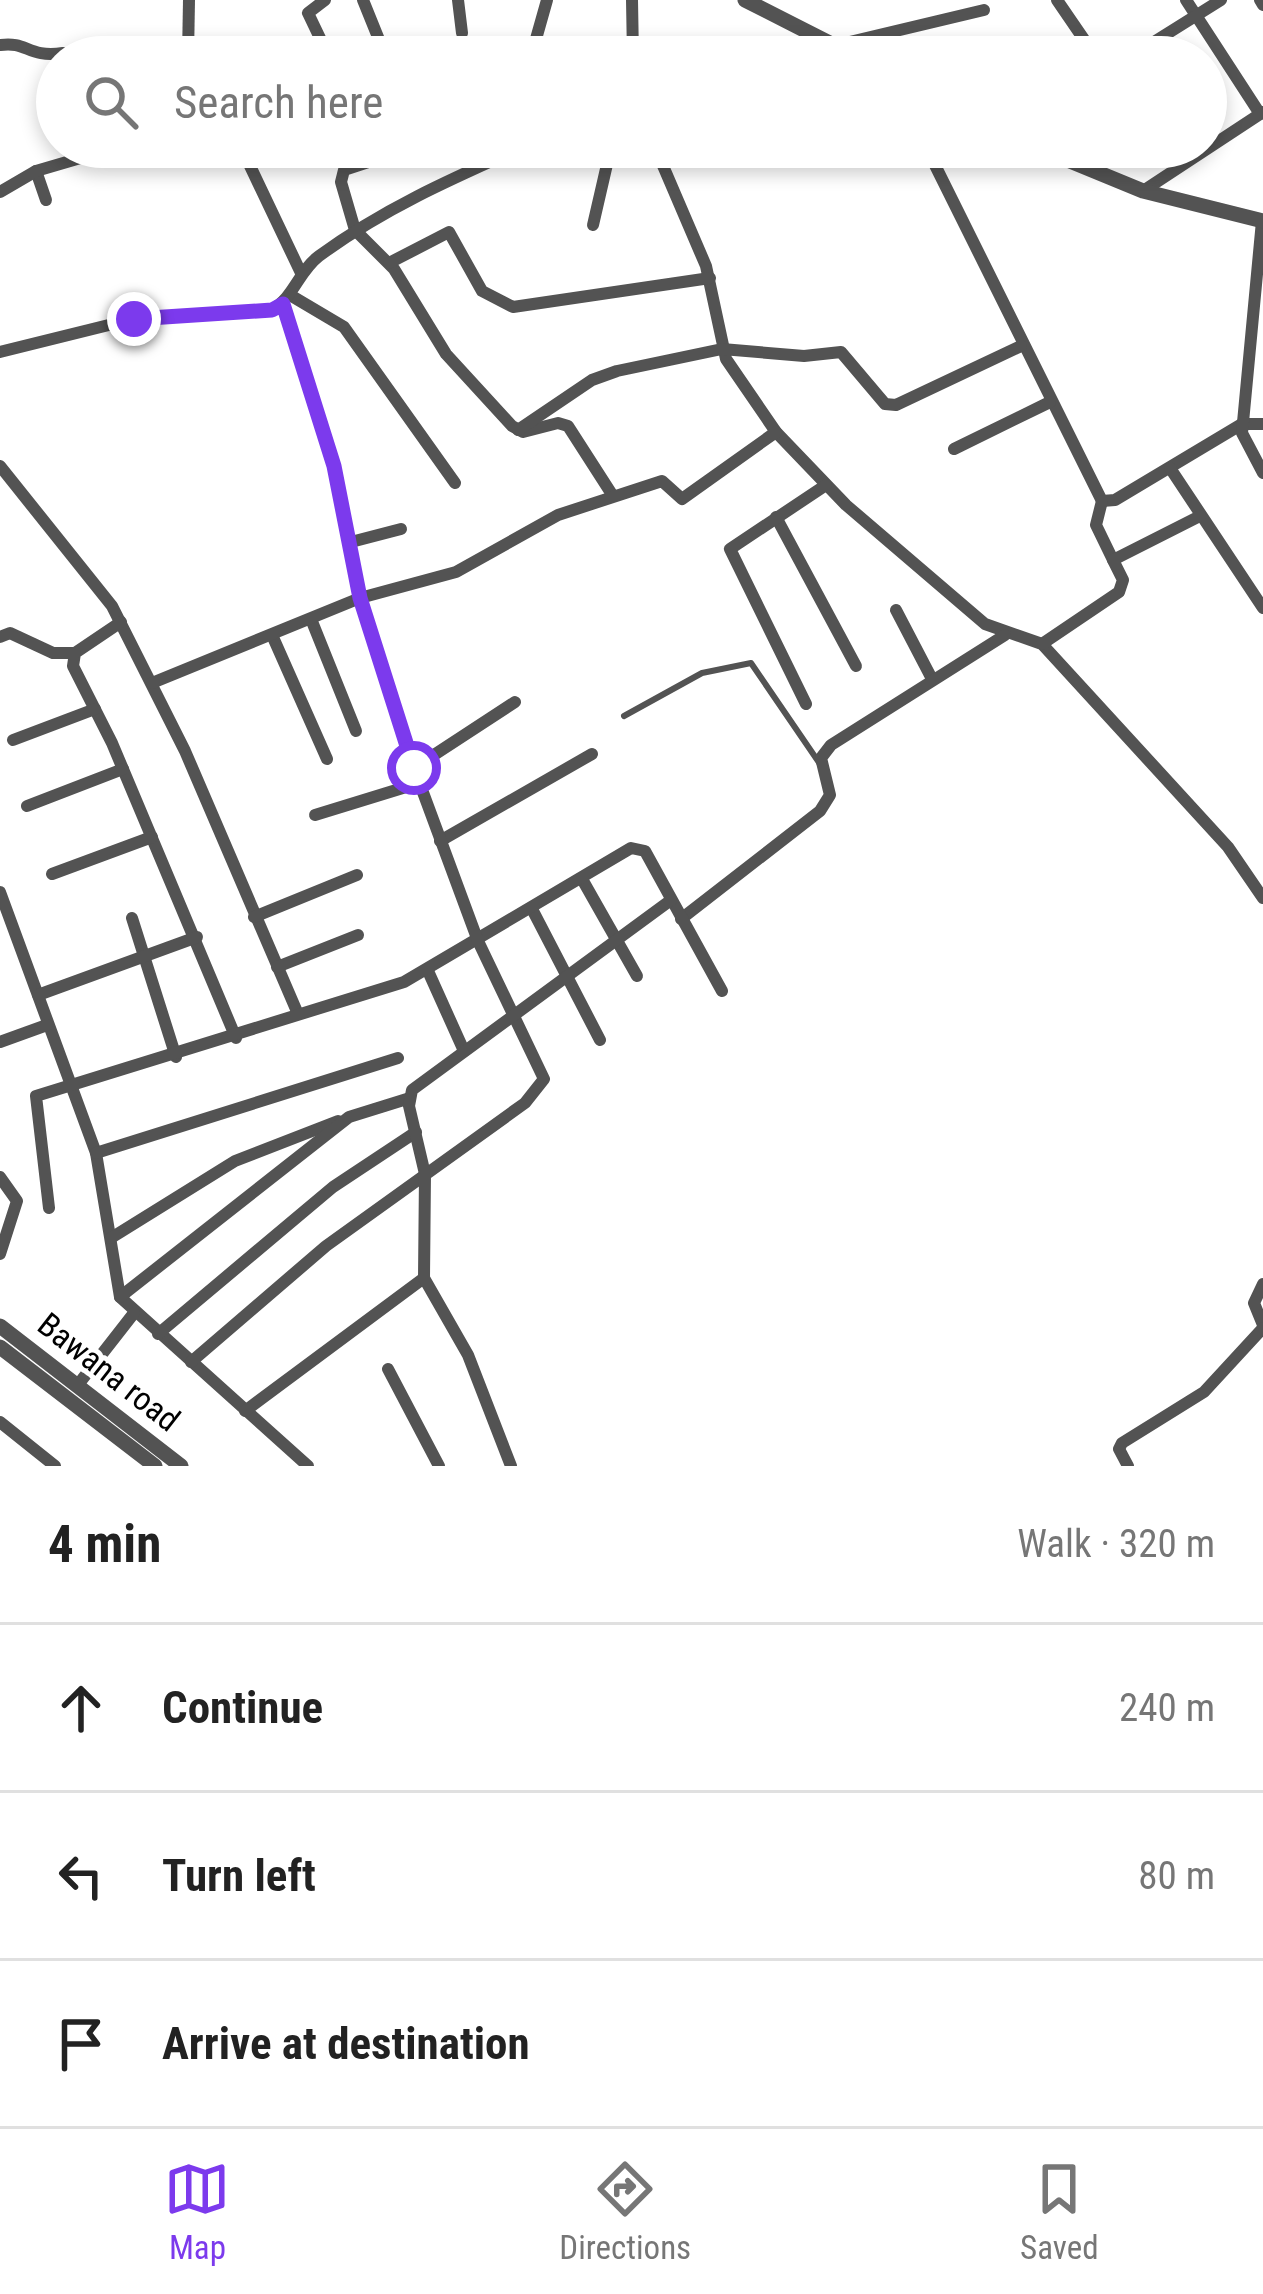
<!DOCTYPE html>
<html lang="en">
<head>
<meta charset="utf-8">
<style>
	body { margin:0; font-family:"Roboto Condensed",sans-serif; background:#f6f6f6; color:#222 }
	.stop { position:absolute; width:36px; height:36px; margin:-27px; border:9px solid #7c3aed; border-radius:50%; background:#fff }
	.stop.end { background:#7c3aed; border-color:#fff; box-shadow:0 3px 12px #0008 }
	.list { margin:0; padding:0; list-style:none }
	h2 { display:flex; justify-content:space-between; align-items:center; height:156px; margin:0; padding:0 48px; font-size:51px }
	h2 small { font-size:39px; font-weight:400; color:#767676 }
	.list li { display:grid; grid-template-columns:78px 1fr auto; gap:36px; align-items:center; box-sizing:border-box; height:168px; padding:0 48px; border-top:3px solid #e0e0e0 }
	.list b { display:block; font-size:45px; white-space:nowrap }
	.list em { font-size:39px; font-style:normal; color:#767676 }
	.icon { flex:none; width:66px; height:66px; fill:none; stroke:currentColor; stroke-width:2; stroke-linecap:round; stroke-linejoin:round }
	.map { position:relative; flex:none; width:1263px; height:1466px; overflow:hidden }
	.search { position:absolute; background:#fff; box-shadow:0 6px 18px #0003; left:36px; right:36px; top:36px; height:132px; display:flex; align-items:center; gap:30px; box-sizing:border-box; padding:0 42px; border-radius:66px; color:#767676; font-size:45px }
	.sheet { height:660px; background:#fff }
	nav { display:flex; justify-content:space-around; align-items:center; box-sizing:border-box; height:168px; border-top:3px solid #e0e0e0; background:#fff; font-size:33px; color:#767676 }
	nav a { display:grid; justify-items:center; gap:6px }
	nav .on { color:#7c3aed }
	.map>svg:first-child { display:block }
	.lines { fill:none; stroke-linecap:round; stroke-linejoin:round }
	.service { stroke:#535353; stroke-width:6 }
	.minor { stroke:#535353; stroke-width:12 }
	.tertiary { stroke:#535353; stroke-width:15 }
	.route { stroke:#7c3aed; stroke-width:15 }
	.labels { text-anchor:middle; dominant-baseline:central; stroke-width:10; stroke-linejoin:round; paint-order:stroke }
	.street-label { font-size:33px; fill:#000; stroke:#fff }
</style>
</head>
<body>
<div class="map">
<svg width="1263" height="1466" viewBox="0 0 1263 1466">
	<rect width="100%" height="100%" fill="#fff"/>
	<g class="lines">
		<!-- service -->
		<polyline class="service" points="624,716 702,673 751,663 820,764"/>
		<!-- minor -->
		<g class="minor">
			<polyline points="325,0 308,13 329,57"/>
			<polyline points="363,0 386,57"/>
			<polyline points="458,0 462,33"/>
			<polyline points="632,0 633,57"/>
			<polyline points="1057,0 1096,57"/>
			<polyline points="1186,0 1260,114"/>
			<polyline points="1260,0 1263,5"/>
			<path d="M0,45C28,41 27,58 63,53"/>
			<polyline points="837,45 984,10"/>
			<polyline points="188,57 189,0"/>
			<polyline points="519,57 536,39 547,0"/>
			<polyline points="1130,57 1221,0"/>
			<polyline points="241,147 301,273"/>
			<polyline points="414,147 344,170 341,182 355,230 394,269 446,354 512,426 523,432 558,423 568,426 613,496"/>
			<polyline points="655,147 706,266 726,359 776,432 846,505 985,624 1042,644 1228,847 1263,898"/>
			<polyline points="926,147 1102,501 1115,500 1242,424 1263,424"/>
			<polyline points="36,171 46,200"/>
			<polyline points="1143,191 1263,112"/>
			<polyline points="0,192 36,171 118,147"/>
			<polyline points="1262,221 1242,433 1263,473"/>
			<polyline points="593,225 611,147"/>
			<polyline points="389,263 449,232 482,291 513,307 710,278"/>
			<polyline points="290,295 344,327 455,483"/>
			<path d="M0,352L133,319L271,310C294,298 298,272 319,256C383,209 451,179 523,147"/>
			<polyline points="518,430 592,380 617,371 722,349 804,356 841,352 885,404 896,405 1021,346"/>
			<polyline points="954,449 1050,402"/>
			<polyline points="0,466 112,606 185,751 298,1014"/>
			<polyline points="1170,468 1263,608"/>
			<polyline points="1102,501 1096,525 1113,560"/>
			<polyline points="776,517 856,666"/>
			<polyline points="351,542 401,529"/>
			<polyline points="896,610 932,679"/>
			<polyline points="311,619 356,731"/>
			<polyline points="121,622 75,653 73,666 112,743 236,1038"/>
			<polyline points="272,635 327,759"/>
			<polyline points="0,637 10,633 53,653 75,653"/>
			<polyline points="1042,644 1119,592 1123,580 1113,560 1200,516"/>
			<polyline points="152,683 360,598 456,572 558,515 662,481 682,499 776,432"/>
			<polyline points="806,704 730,549 826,485"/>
			<polyline points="13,740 95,709"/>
			<polyline points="414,768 515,702"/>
			<polyline points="27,806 123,769"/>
			<polyline points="315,815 419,783"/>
			<polyline points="440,841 592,754"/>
			<polyline points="52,874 152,837"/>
			<polyline points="582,879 637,976"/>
			<polyline points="0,892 96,1153 120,1297 308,1466"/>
			<polyline points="532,909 600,1040"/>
			<polyline points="254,917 357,875"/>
			<polyline points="132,918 176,1057"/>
			<polyline points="681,919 820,811 830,795 821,758 831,745 1005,635"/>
			<polyline points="277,967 358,935"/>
			<polyline points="428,971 464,1051"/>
			<polyline points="38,995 197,937"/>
			<polyline points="0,1042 47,1025"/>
			<polyline points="96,1153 398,1058"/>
			<polyline points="0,1177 17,1201 0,1254"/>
			<polyline points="49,1208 36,1096 404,982 631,848 645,851 722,991"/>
			<polyline points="111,1238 235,1161 338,1121"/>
			<polyline points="1263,1284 1254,1303 1263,1325"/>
			<polyline points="120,1297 349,1117 410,1098"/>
			<polyline points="158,1334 333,1187 416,1132"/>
			<polyline points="191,1362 326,1246 525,1103 544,1079 478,941 414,768 360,598 334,466 283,304"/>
			<polyline points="388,1369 439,1466"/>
			<polyline points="77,1386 134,1313"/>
			<polyline points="245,1411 424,1278"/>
			<polyline points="0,1422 55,1466"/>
			<polyline points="511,1466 468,1355 424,1278 425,1174 409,1106 412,1090 671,900"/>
			<polyline points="1128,1466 1119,1449 1122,1443 1204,1392 1263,1328"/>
		</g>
		<!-- tertiary -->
		<g class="tertiary">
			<polyline points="745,0 857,57"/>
			<polyline points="1036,147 1143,191 1263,221"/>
			<polyline points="0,1326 181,1466"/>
			<polyline points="0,1347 155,1466"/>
		</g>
	</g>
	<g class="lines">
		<!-- route -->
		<polyline class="route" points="134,319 272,310 283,304 334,466 360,598 414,768"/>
	</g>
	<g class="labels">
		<!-- street labels -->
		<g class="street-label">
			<text transform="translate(109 1372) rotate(38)">Bawana road</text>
		</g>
	</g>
</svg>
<div class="stop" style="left:414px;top:768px"></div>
<div class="stop end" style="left:134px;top:319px"></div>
<div class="search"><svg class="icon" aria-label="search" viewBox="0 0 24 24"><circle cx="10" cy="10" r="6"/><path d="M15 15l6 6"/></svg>Search here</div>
</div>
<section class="sheet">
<h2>4 min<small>Walk · 320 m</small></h2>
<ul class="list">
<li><svg class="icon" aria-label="ahead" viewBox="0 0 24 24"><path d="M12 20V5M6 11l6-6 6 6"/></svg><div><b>Continue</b></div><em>240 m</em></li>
<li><svg class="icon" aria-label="left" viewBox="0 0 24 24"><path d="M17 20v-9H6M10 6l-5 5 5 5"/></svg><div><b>Turn left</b></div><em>80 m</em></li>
<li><svg class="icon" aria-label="arrive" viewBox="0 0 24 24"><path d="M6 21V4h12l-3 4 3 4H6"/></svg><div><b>Arrive at destination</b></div></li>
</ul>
</section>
<nav>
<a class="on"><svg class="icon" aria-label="map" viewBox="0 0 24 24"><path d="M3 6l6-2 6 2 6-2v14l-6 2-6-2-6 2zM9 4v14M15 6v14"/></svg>Map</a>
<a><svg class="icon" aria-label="directions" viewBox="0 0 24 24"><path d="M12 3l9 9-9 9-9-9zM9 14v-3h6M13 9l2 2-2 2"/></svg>Directions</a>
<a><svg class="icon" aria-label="saved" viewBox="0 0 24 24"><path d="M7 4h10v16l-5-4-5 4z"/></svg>Saved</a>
</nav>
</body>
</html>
